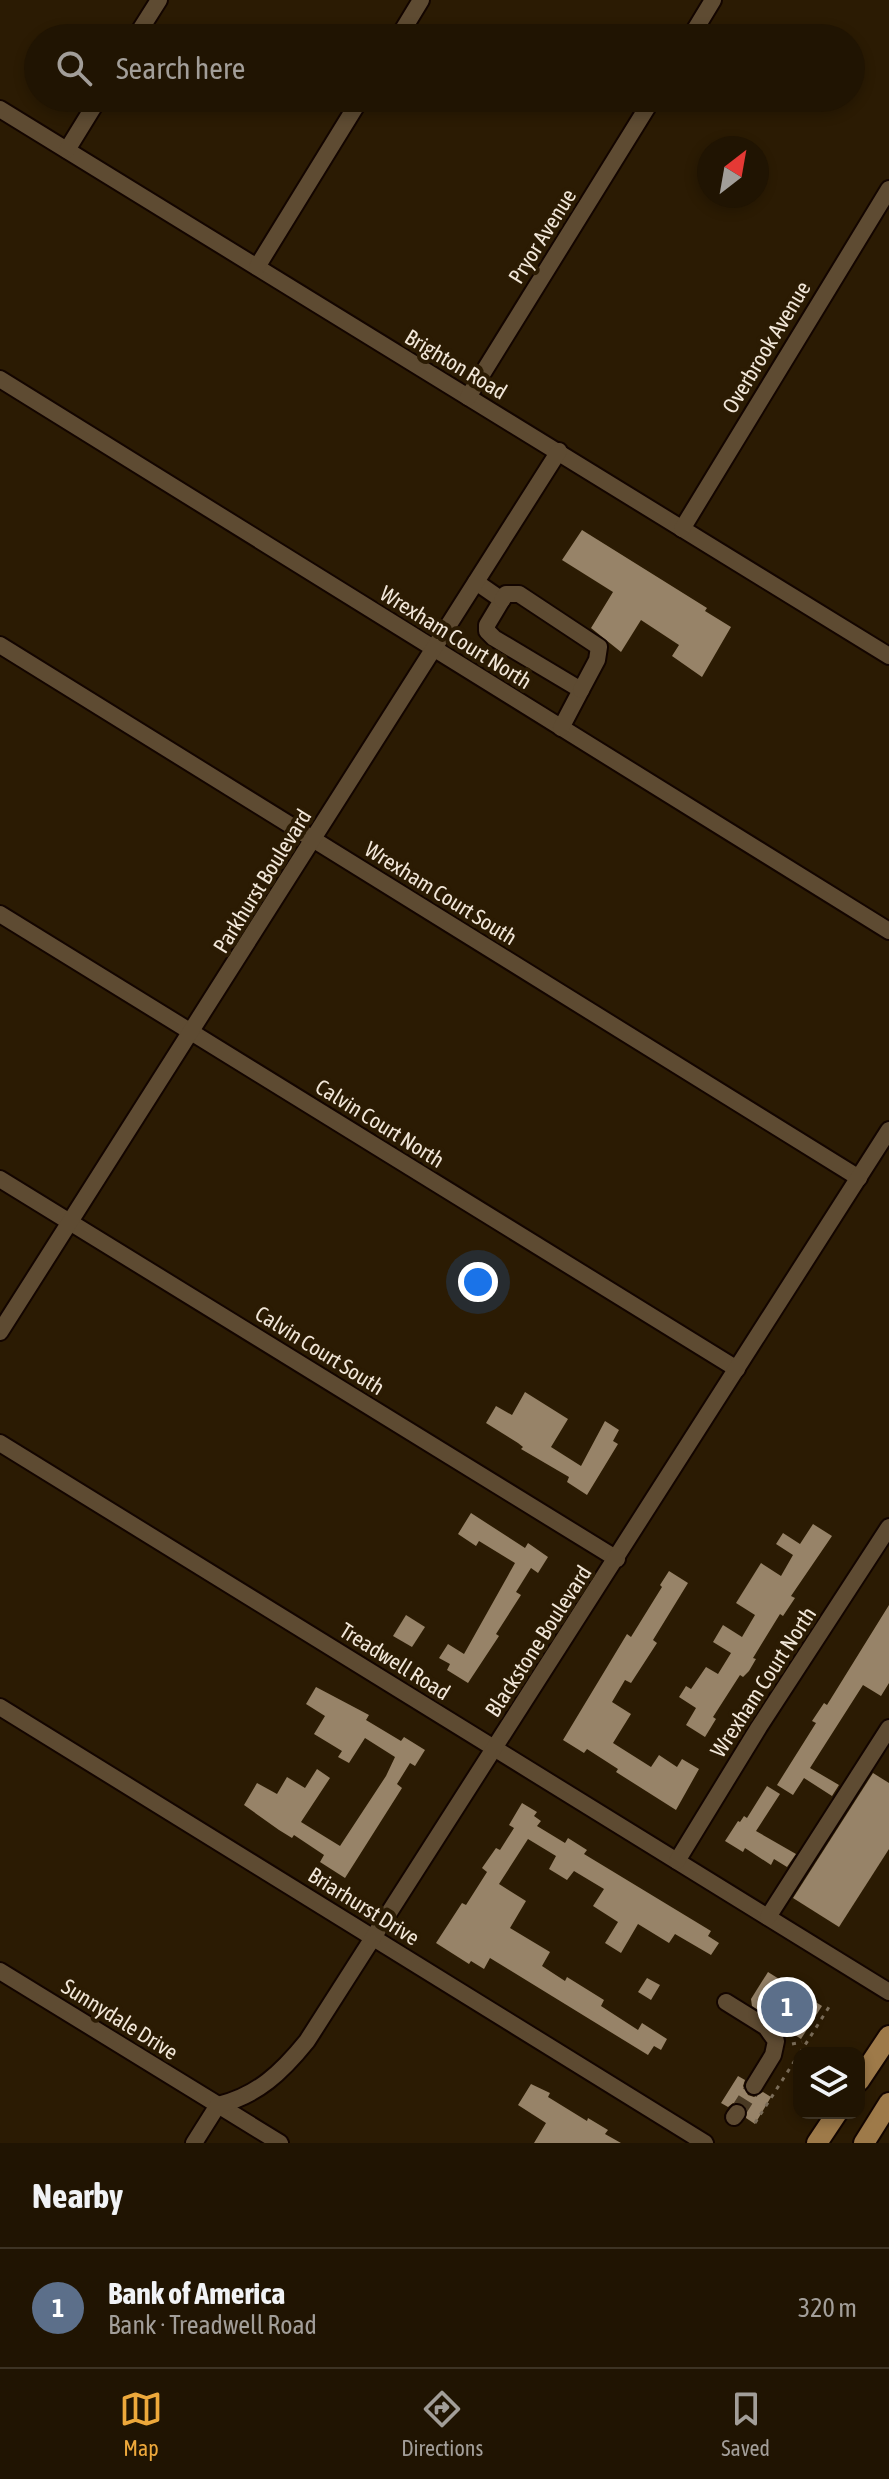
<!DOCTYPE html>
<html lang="en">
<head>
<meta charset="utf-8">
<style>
	body { margin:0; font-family:"Asap Condensed",sans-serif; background:#2d2111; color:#f1f3f6 }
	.controls { position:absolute; right:24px; bottom:24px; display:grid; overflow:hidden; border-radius:16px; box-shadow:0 4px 12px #0003 }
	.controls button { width:72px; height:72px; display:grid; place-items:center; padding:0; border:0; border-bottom:2px solid #3d3324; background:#201402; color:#f1f3f6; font:40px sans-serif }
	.compass { position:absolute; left:697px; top:136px; width:72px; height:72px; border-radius:50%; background:#201402; box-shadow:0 4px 12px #0003; rotate:31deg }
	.you { position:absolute; left:478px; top:1282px; width:28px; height:28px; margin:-20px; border:6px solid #fff; border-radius:50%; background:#1a73e8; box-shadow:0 0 0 12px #1a73e833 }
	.badge { display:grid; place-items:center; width:52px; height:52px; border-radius:50%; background:#eda83b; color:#fff; font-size:26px; font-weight:700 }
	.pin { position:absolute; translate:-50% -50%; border:4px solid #fff; box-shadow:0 2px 8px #0006 }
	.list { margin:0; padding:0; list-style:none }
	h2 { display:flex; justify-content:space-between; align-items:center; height:104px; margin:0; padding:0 32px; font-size:34px }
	h2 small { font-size:26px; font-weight:400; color:#a29e99 }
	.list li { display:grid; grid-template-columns:52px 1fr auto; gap:24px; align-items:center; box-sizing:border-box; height:120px; padding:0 32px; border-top:2px solid #3d3324 }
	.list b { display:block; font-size:30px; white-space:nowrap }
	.list p { margin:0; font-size:26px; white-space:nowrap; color:#a29e99 }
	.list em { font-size:26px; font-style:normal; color:#a29e99 }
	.icon { flex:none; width:44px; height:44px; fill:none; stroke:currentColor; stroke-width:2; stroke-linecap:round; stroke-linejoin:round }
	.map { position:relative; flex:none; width:889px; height:2143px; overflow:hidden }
	.search { position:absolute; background:#201402; box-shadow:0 4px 12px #0003; left:24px; right:24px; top:24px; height:88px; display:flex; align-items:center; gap:20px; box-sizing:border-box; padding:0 28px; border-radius:44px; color:#a29e99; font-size:30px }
	.sheet { height:224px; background:#201402 }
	nav { display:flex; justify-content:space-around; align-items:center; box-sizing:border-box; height:112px; border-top:2px solid #3d3324; background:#201402; font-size:22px; color:#a29e99 }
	nav a { display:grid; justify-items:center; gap:4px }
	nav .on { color:#eda83b }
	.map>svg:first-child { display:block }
	.building { fill:#978368 }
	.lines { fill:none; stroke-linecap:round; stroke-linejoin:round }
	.minor-tunnel { stroke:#493923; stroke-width:16; stroke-dasharray:16 8; stroke-linecap:butt }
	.minor-casing { stroke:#130500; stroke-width:20 }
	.major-casing { stroke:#130500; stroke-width:24 }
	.path { stroke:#7b6d59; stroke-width:3; stroke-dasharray:4 6; stroke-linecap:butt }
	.minor { stroke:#5e4b32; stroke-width:16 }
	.major { stroke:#9e7a49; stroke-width:20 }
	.labels { text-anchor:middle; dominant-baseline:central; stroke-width:8; stroke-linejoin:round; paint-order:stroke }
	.street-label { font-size:22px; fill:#f1e6d8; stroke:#2b1b03 }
</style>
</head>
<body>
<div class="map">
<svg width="889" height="2143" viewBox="0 0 889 2143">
	<rect width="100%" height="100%" fill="#2b1b03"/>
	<!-- building -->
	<g class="building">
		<polygon points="582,530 707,608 705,611 731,627 702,677 672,656 679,645 641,620 621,652 591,628 613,592 562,560"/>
		<polygon points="525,1392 568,1419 551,1447 581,1466 605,1421 619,1430 613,1441 618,1444 587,1495 567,1482 569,1477 521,1449 523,1447 518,1443 486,1423 496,1406 512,1415"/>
		<polygon points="471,1513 525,1548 528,1543 548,1557 538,1573 531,1568 516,1592 521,1595 496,1634 499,1636 468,1683 447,1670 450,1664 439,1658 448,1644 464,1654 515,1563 479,1541 476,1546 458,1534"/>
		<polygon points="813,1524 832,1536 791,1596 795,1598 783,1616 780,1614 753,1658 756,1659 749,1671 743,1677 740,1675 713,1717 716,1719 705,1737 686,1725 696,1708 679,1697 686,1686 691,1689 706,1667 718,1674 731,1653 713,1642 723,1625 742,1637 755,1615 736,1603 761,1563 781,1576 793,1555 776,1544 783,1533 800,1544"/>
		<polygon points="669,1571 688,1583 653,1640 657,1643 631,1683 625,1680 612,1702 631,1714 613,1743 651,1767 659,1755 677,1767 682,1759 699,1769 676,1810 616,1772 618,1769 587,1749 584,1753 563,1740 627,1634 631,1637 662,1587 660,1585"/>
		<polygon points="889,1605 889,1683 881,1696 863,1685 810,1768 839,1785 832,1796 804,1778 793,1795 777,1785 816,1723 812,1721 824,1703 827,1705"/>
		<polygon points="406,1615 425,1627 412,1647 393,1636"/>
		<polygon points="316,1687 369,1715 366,1720 401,1741 404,1737 425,1750 415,1766 410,1763 397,1784 402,1788 345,1878 320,1862 324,1855 294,1835 292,1838 279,1830 244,1805 257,1783 277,1794 287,1777 305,1788 317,1769 330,1778 301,1822 340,1846 386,1776 395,1757 365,1738 349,1763 338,1757 342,1751 314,1734 325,1716 306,1704"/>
		<polygon points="873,1773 889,1783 889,1849 839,1927 793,1898"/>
		<polygon points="767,1786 780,1794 756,1831 796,1854 787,1867 774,1859 771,1865 745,1848 743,1852 725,1841 738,1821 740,1822 744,1816 747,1818"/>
		<polygon points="522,1803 537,1812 534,1816 541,1821 537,1826 565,1843 568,1838 587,1850 584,1854 711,1931 708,1936 719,1943 711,1955 675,1934 669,1943 638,1924 621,1953 605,1943 618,1922 593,1906 604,1889 574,1871 567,1880 549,1869 556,1856 528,1839 499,1884 526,1901 510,1928 550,1952 542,1966 565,1981 567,1977 604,2000 601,2006 638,2030 642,2023 667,2039 661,2050 654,2046 648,2055 490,1958 484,1969 471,1961 469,1964 436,1943 462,1903 466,1905 487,1872 482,1868 496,1848 500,1850 514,1828 509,1825"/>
		<polygon points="768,1972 822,2006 801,2039 752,2006 751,1999"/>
		<polygon points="647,1978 660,1985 651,2000 638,1992"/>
		<polygon points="738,2076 745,2080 743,2086 748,2095 754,2097 763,2092 771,2097 755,2124 746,2118 747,2109 743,2104 733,2103 728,2107 721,2103"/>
		<polygon points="531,2084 550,2093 548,2097 587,2121 588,2118 608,2130 605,2134 621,2143 534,2143 546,2123 518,2105"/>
	</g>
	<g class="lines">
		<!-- minor-tunnel -->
		<polyline class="minor-tunnel" points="737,2113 754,2086"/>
		<!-- minor casing -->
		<g class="minor-casing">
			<g id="minor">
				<polyline points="135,38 159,0"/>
				<polyline points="398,38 421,0"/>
				<polyline points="690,38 713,0"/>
				<polyline points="0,109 889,656"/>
				<polyline points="67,150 99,98"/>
				<polyline points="257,267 361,98"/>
				<polyline points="0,379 889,931"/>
				<polyline points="468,397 653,98"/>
				<polyline points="682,529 889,189"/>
				<polyline points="476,582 502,600 487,625 487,631 494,638 581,690 561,728"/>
				<polyline points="502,600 506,594 519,594 599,647 597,660 581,690"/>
				<polyline points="0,645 859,1178"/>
				<polyline points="0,914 737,1369"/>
				<polyline points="0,1179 617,1559"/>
				<polyline points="0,1332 559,451"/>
				<polyline points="0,1443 889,1992"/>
				<polyline points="0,1707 705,2143"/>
				<polyline points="677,1861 759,1727 889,1527"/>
				<polyline points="768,1917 889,1728"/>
				<polyline points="0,1971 280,2143"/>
				<polyline points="726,2002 766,2027 776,2041 773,2055 754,2086"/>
				<polyline points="734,2117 737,2113"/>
				<path d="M194,2143L218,2105C257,2096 282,2072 307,2041L889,1130"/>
			</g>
		</g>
		<!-- major casing -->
		<g class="major-casing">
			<g id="major">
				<polyline points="859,2081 889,2036"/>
				<polyline points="817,2143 837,2113"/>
				<polyline points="864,2143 889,2103"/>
			</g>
		</g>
		<!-- path -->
		<g class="path">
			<polyline points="792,2044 802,2042"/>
			<polyline points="800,2053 829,2007"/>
			<polyline points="755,2123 799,2054"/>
		</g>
		<!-- minor -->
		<use href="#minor" class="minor"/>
		<!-- major -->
		<use href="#major" class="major"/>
	</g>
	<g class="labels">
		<!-- street labels -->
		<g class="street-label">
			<text transform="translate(542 236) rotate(-58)">Pryor Avenue</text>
			<text transform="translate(766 347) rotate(-59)">Overbrook Avenue</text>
			<text transform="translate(456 364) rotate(31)">Brighton Road</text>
			<text transform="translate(456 637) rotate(32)">Wrexham Court North</text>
			<text transform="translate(262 881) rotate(-58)">Parkhurst Boulevard</text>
			<text transform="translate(441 893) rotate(32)">Wrexham Court South</text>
			<text transform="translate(380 1123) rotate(32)">Calvin Court North</text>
			<text transform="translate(320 1350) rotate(32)">Calvin Court South</text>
			<text transform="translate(538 1641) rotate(-57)">Blackstone Boulevard</text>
			<text transform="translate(395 1661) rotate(32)">Treadwell Road</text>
			<text transform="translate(763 1682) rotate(-57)">Wrexham Court North</text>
			<text transform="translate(364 1906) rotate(32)">Briarhurst Drive</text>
			<text transform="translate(120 2019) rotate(32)">Sunnydale Drive</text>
		</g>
	</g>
</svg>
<div class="controls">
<button><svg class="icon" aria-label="layers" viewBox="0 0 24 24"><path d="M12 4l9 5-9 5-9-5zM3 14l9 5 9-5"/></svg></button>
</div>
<svg class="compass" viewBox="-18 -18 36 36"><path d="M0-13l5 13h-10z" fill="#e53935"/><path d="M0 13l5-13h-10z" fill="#a29e99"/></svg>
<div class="you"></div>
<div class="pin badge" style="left:787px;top:2007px;background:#5c6f8a">1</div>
<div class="search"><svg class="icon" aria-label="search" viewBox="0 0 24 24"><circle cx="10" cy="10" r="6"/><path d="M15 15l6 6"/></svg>Search here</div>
</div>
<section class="sheet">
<h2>Nearby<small></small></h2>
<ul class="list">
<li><span class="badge" style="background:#5c6f8a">1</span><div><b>Bank of America</b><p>Bank · Treadwell Road</p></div><em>320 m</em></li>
</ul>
</section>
<nav>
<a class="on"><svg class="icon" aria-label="map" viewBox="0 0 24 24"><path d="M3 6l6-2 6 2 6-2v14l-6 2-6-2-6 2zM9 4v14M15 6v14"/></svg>Map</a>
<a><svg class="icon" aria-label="directions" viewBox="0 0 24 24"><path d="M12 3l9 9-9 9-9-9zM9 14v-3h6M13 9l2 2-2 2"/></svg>Directions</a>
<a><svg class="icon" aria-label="saved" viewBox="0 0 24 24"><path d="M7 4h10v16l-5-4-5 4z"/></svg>Saved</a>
</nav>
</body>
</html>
